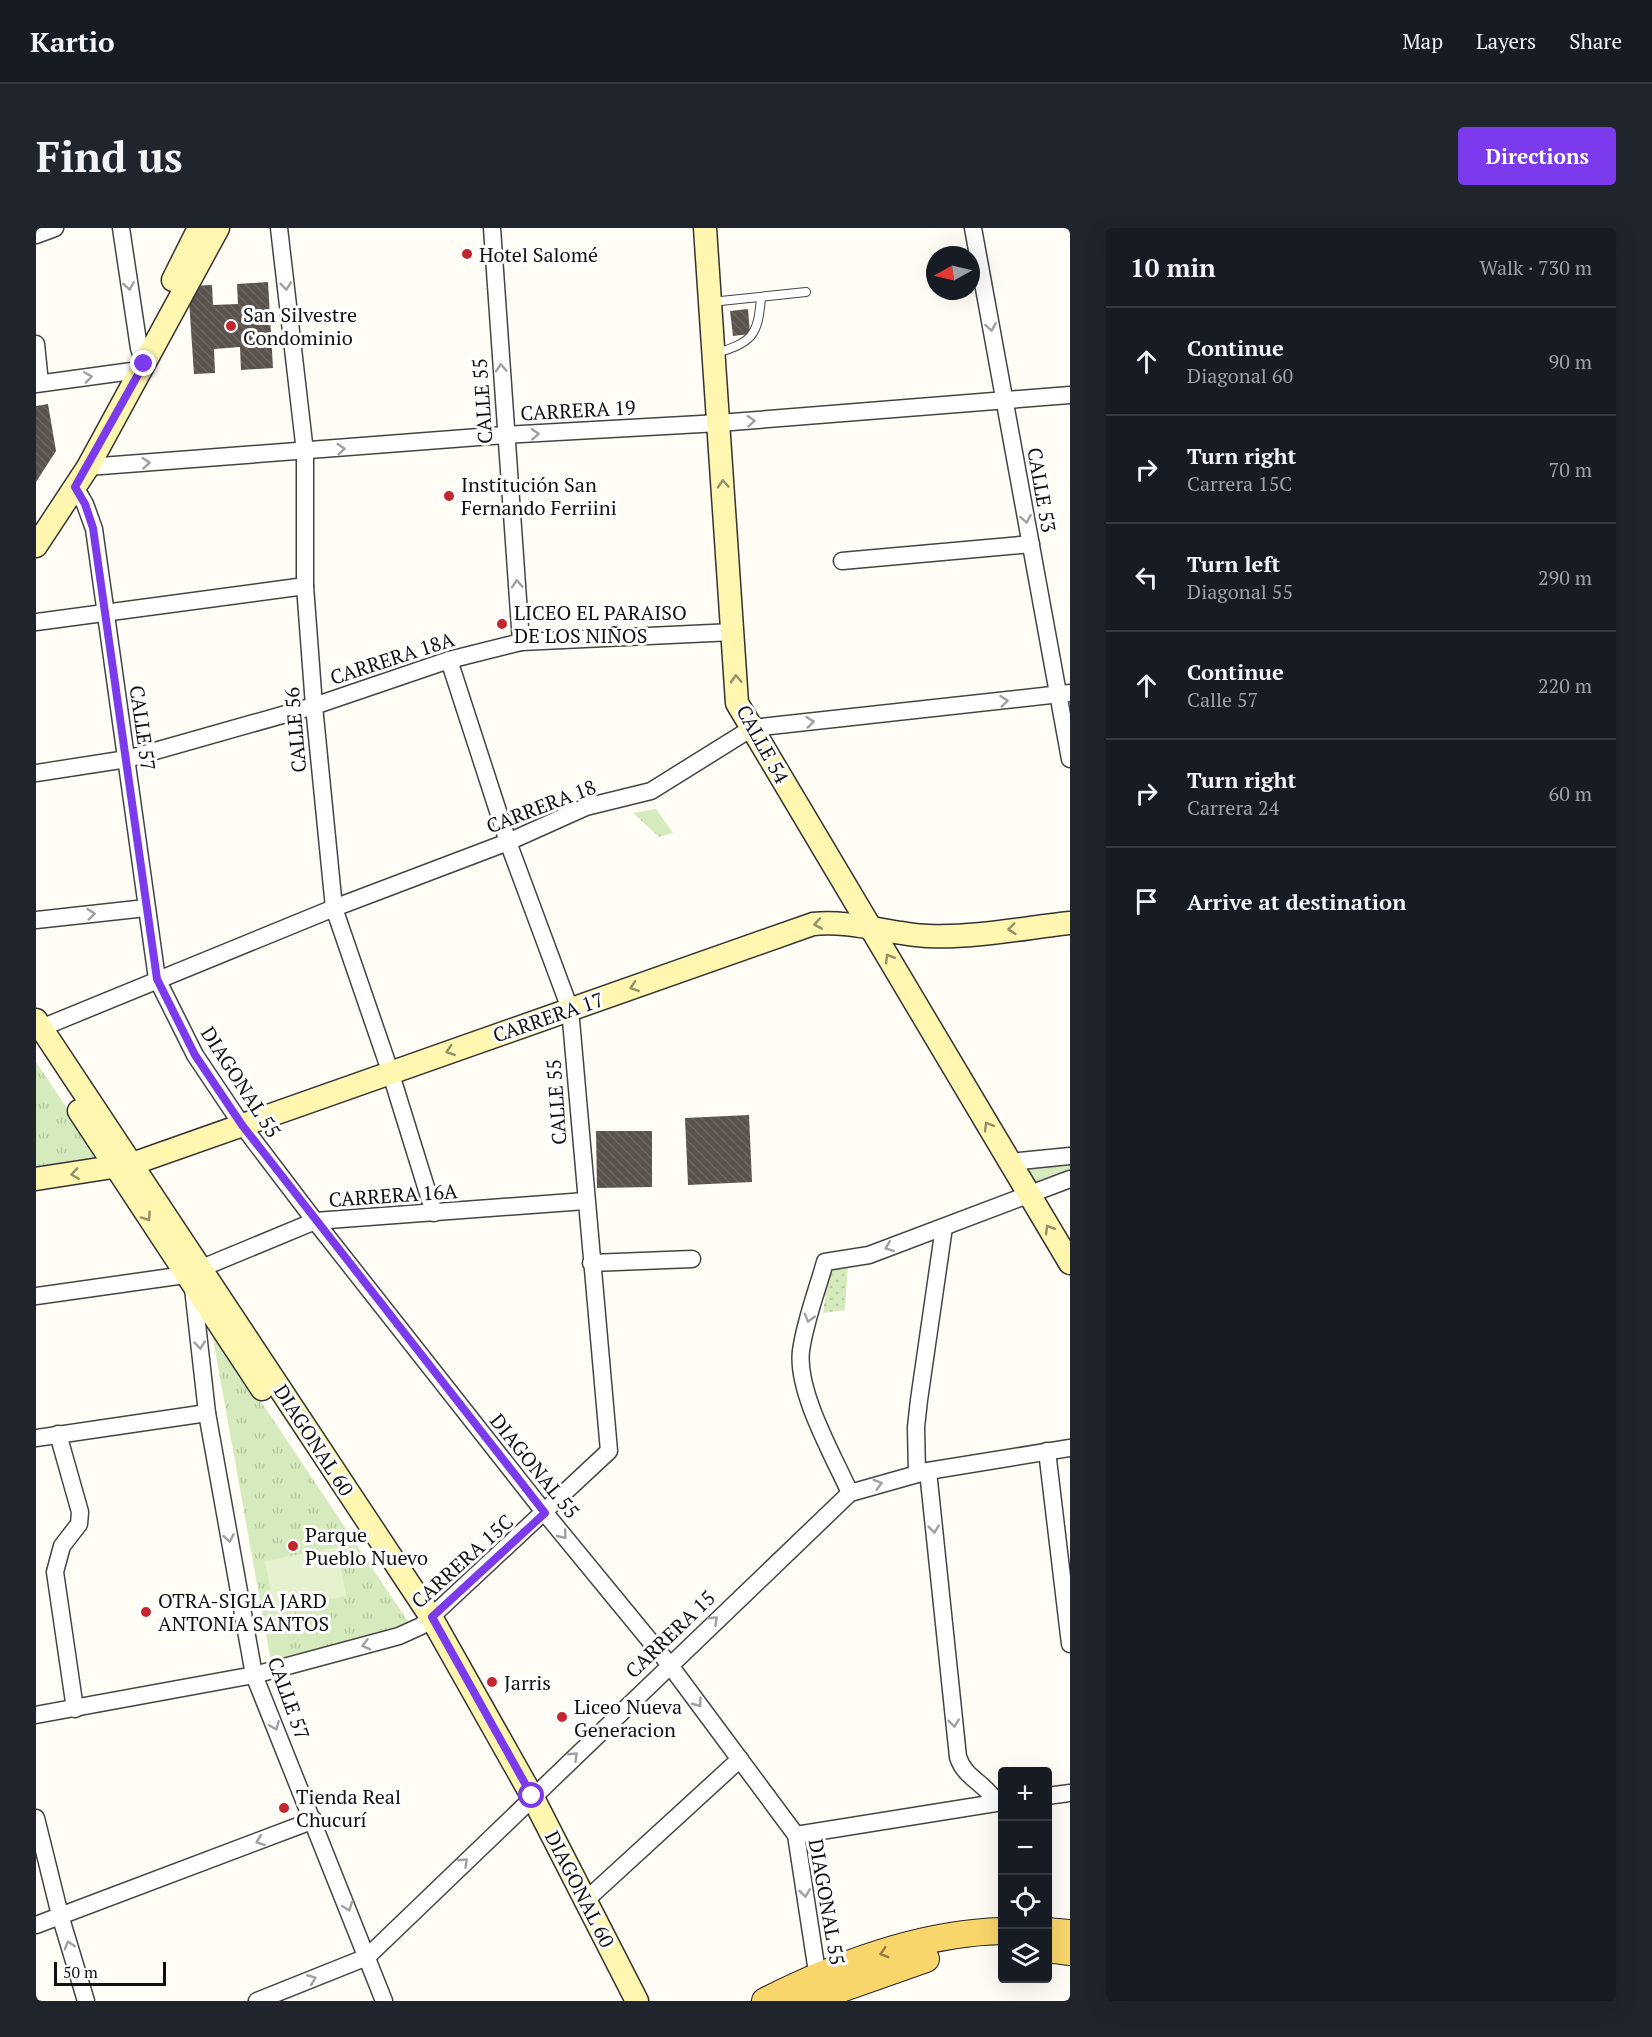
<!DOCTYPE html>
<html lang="en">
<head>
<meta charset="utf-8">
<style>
	body { margin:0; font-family:"PT Serif",serif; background:#20242c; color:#f1f3f6 }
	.controls { position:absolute; right:18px; bottom:18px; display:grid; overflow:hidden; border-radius:6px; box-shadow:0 6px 24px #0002 }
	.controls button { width:54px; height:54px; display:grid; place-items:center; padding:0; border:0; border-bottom:2px solid #363941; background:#171b24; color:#f1f3f6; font:30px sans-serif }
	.compass { position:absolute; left:890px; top:18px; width:54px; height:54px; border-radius:50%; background:#171b24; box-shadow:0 6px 24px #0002; rotate:262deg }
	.scale { position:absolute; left:18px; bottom:15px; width:112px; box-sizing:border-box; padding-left:6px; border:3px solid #111; border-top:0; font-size:16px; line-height:21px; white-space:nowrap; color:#111; -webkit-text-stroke:4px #fff; paint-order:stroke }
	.stop { position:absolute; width:18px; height:18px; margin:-14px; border:4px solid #7c3aed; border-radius:50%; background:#fff }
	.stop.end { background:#7c3aed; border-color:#fff; box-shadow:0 2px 6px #0008 }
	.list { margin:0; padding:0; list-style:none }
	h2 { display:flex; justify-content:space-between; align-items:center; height:78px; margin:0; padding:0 24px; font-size:26px }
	h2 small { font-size:20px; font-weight:400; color:#9ea1a6 }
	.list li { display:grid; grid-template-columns:39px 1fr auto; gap:18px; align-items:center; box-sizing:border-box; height:108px; padding:0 24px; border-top:2px solid #363941 }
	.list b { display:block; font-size:22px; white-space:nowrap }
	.list p { margin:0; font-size:20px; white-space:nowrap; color:#9ea1a6 }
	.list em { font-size:20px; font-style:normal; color:#9ea1a6 }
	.icon { flex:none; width:33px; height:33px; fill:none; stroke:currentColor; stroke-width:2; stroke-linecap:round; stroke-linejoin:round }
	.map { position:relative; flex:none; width:1034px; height:1773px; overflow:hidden; border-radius:6px }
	header { display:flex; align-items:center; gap:36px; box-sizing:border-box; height:84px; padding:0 30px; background:#171b24; border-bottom:2px solid #363941 }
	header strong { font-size:28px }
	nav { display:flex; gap:33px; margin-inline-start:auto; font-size:21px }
	.intro { display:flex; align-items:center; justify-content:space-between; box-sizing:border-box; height:144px; padding:0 36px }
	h1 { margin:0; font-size:42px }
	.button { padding:15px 27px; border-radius:6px; background:#7c3aed; color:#fff; font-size:21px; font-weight:700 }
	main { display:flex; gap:36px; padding:0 36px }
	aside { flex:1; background:#171b24; border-radius:6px; box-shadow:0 6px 24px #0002 }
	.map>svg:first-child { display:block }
	.grass { fill:url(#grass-tufts) }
	.garden { fill:url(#garden-dots) }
	.pitch { fill:#e6f2cf }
	.building { fill:url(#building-back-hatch) }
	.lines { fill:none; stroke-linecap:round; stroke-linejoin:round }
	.lane-casing { stroke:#444; stroke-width:10 }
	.street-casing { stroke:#444; stroke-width:19 }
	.secondary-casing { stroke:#333; stroke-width:25 }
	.primary-casing { stroke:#222; stroke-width:28 }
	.lane { stroke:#fff; stroke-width:8 }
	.street { stroke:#fff; stroke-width:16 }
	.secondary { stroke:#fff6b0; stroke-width:22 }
	.primary { stroke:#f9d66b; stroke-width:26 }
	.oneway { stroke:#a0a0a0 }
	.oneway2 { stroke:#948f68 }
	.oneway3 { stroke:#917d42 }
	.route { stroke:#7c3aed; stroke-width:8 }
	.poi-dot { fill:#c4262e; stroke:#fff; stroke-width:2 }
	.labels { text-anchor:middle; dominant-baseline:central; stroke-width:6; stroke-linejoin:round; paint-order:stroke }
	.poi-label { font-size:20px; fill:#111; stroke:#fff; text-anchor:start }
	.street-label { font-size:20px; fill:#111; stroke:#fff }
</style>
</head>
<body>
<header>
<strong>Kartio</strong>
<nav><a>Map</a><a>Layers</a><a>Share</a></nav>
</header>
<div class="intro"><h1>Find us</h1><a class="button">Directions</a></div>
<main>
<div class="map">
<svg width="1034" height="1773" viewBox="0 0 1034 1773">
	<defs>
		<pattern id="grass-tufts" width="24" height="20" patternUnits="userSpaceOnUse" patternTransform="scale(1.5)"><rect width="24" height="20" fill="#d5ebbd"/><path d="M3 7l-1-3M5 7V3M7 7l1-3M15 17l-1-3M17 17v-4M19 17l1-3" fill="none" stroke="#b6c8a1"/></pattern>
		<pattern id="garden-dots" width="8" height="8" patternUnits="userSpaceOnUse" patternTransform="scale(1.5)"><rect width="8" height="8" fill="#d5ebbd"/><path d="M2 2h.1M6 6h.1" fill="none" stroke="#b6c8a1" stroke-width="1.8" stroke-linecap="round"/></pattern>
		<pattern id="building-back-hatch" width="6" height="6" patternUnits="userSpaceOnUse" patternTransform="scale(1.5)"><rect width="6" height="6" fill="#5a524d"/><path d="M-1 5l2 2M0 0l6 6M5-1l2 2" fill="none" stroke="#6d6662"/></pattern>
	</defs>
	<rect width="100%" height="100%" fill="#fffdf5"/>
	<!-- grass -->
	<g class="grass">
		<polygon points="620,581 637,605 623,609 597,585"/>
		<polygon points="0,834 64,929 0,939"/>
		<polygon points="1034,933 1034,943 999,956 989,937"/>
		<polygon points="175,1099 373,1395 235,1434"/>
	</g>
	<!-- garden -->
	<polygon class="garden" points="793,1037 812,1037 809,1082 787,1085"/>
	<!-- pitch -->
	<polygon class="pitch" points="301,1319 310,1368 238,1382 229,1333"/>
	<!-- building -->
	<g class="building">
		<polygon points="232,54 237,140 205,142 204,119 178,121 179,145 158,146 152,58 176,57 177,77 202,76 201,56"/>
		<polygon points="712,81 714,106 697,108 694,83"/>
		<polygon points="12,176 20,223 0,254 0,178"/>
		<polygon points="713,887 716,954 652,957 649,890"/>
		<polygon points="560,903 616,903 616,959 561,960"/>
	</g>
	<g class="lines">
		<!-- lane casing -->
		<g class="lane-casing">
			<g id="lane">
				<polyline points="675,74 770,64"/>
				<path d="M678,126C716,114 722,109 725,69"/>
			</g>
		</g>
		<!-- street casing -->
		<g class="street-casing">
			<g id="street">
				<polyline points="85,0 103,120 108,136"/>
				<polyline points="243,0 269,224 269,358 278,478 298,680 354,843 398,985"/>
				<polyline points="456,0 485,414"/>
				<polyline points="937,0 1034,531"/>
				<polyline points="0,7 19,0"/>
				<polyline points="0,116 4,155"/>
				<polyline points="0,156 103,142"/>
				<polyline points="52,239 469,207 683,195 1034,167"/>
				<polyline points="39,259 49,276 58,301 121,751 159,827 206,897 279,993 509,1285 633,1436 760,1607 783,1757"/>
				<polyline points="806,333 995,316"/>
				<polyline points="0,394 269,358"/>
				<polyline points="0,545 91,531 278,478 413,432 485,414 697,404"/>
				<polyline points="0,692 110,680"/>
				<polyline points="5,800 298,680 472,614 550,579 615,563 716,500 1034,465"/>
				<polyline points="974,934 1034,928"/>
				<polyline points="555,1035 656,1031"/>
				<polyline points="157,1060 171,1185 218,1447 348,1773"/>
				<polyline points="0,1068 149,1047 279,993 549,973"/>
				<polyline points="22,1206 44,1284 43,1296 26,1318 19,1344 39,1481"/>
				<polyline points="0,1210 171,1185"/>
				<polyline points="1011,1223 1034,1416"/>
				<path d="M892,1243L922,1529C929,1551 950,1555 960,1574"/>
				<polyline points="881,1246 880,1199 883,1172 908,999"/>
				<path d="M814,1265C797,1227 760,1163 765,1123C769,1093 781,1063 789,1034L833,1027L1034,951"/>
				<polyline points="0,1487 218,1447 363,1408 385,1398 395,1389 573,1223 534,781 472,614 413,432"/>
				<polyline points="1011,1568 1034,1565"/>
				<polyline points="0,1590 24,1687 50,1773"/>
				<polyline points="760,1607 966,1574"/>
				<polyline points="550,1672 704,1531"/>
				<polyline points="0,1697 278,1592"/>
				<polyline points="221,1773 331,1729 814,1265 892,1243 1034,1220"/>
			</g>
		</g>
		<!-- secondary casing -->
		<g class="secondary-casing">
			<g id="secondary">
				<polyline points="669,0 701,475 1034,1035"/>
				<polyline points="137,52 163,0"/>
				<polyline points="0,318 52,239 182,0"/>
				<polyline points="0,792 395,1389 496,1568 601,1773"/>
				<polyline points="43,883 226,1161"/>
				<path d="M0,951L96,936L777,696C816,692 853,706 892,708C938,710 988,700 1034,695"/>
			</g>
		</g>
		<!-- primary casing -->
		<g class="primary-casing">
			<g id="primary">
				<polyline points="1011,1703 1034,1705"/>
				<polyline points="1011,1721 1034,1724"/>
				<path d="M729,1773C802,1736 884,1705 966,1703"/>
				<polyline points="771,1773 890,1731"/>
			</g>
		</g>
		<!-- lane -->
		<use href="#lane" class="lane"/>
		<!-- street -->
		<use href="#street" class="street"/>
		<!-- secondary -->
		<use href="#secondary" class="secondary"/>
		<!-- primary -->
		<use href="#primary" class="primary"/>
	</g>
	<!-- one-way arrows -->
	<defs><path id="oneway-chevron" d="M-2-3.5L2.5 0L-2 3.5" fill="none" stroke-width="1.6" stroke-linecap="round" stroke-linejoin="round" transform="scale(1.5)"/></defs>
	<g class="oneway">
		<use href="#oneway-chevron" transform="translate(93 58) rotate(81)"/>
		<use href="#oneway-chevron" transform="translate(250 58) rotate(84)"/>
		<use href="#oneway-chevron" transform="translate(955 99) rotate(80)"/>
		<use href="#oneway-chevron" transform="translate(465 140) rotate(-94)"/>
		<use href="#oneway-chevron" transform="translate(52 149) rotate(-8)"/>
		<use href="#oneway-chevron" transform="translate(715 193) rotate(-5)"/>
		<use href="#oneway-chevron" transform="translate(499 206) rotate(-3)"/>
		<use href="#oneway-chevron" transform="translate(305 221) rotate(-5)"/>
		<use href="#oneway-chevron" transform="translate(110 235) rotate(-4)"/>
		<use href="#oneway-chevron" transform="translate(990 291) rotate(80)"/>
		<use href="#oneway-chevron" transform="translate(481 356) rotate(-94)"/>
		<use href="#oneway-chevron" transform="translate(968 473) rotate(-6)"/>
		<use href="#oneway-chevron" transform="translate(774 494) rotate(-6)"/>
		<use href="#oneway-chevron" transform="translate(55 686) rotate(-6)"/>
		<use href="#oneway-chevron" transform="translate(853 1019) rotate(159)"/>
		<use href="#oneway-chevron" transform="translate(773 1090) rotate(106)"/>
		<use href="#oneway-chevron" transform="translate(164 1117) rotate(84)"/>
		<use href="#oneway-chevron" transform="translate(842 1256) rotate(-16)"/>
		<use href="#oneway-chevron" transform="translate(898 1301) rotate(84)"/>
		<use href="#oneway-chevron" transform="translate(527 1307) rotate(51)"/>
		<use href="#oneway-chevron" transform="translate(193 1310) rotate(80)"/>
		<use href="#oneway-chevron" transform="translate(678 1392) rotate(-44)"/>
		<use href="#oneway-chevron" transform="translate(330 1417) rotate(165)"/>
		<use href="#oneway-chevron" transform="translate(662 1475) rotate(53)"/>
		<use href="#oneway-chevron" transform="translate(918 1495) rotate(84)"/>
		<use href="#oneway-chevron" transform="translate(239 1498) rotate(67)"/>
		<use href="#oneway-chevron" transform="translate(538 1528) rotate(-44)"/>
		<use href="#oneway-chevron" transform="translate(224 1613) rotate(159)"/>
		<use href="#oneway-chevron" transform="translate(428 1634) rotate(-44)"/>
		<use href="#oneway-chevron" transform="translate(769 1665) rotate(81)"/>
		<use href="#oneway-chevron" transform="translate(312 1679) rotate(69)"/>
		<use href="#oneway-chevron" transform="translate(33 1717) rotate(-107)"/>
		<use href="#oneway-chevron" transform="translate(276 1751) rotate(-22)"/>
	</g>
	<g class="oneway2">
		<use href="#oneway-chevron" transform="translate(687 256) rotate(-94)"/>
		<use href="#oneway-chevron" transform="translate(700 451) rotate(-93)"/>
		<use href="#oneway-chevron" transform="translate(782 696) rotate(170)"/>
		<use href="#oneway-chevron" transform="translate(976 701) rotate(174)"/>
		<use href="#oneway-chevron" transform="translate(853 730) rotate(-121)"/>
		<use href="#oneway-chevron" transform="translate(598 759) rotate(161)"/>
		<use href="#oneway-chevron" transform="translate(414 823) rotate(161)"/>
		<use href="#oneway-chevron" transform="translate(952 898) rotate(-121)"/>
		<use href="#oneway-chevron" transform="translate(39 946) rotate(172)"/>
		<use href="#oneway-chevron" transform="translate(111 989) rotate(56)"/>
		<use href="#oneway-chevron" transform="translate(1013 1001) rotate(-121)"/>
	</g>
	<use class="oneway3" href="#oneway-chevron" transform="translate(848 1725) rotate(163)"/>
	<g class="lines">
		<!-- route -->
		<polyline class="route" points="108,136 39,259 49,276 57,300 121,751 159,827 206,897 509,1285 396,1389 496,1568"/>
	</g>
	<!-- markers -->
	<g class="poi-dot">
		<circle cx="431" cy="26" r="6"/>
		<circle cx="195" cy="98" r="6"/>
		<circle cx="413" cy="268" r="6"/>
		<circle cx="466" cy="396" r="6"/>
		<circle cx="257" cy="1318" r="6"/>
		<circle cx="110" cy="1384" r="6"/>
		<circle cx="456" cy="1454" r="6"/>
		<circle cx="526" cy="1489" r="6"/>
		<circle cx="248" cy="1580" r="6"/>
	</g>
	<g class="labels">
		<!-- poi labels -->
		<g class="poi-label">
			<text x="443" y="26">Hotel Salomé</text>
			<text x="207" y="86">San Silvestre<tspan x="207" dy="23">Condominio</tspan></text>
			<text x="425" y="256">Institución San<tspan x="425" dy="23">Fernando Ferriini</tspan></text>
			<text x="478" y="384">LICEO EL PARAISO<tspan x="478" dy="23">DE LOS NIÑOS</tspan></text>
			<text x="269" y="1306">Parque<tspan x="269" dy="23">Pueblo Nuevo</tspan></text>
			<text x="122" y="1372">OTRA-SIGLA JARD<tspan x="122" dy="23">ANTONIA SANTOS</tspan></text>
			<text x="468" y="1454">Jarris</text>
			<text x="538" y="1478">Liceo Nueva<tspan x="538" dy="23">Generacion</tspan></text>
			<text x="260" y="1568">Tienda Real<tspan x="260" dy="23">Chucurí</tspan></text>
		</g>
		<!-- street labels -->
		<g class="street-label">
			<text transform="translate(446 173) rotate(-94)">CALLE 55</text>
			<text transform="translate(542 182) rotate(-3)">CARRERA 19</text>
			<text transform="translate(1006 262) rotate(80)">CALLE 53</text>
			<text transform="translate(356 430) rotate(-18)">CARRERA 18A</text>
			<text transform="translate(107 500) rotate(82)">CALLE 57</text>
			<text transform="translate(259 502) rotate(-95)">CALLE 56</text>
			<text transform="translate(727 516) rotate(61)">CALLE 54</text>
			<text transform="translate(505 578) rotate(-21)">CARRERA 18</text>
			<text transform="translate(512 789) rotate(-19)">CARRERA 17</text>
			<text transform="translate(205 854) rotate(57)">DIAGONAL 55</text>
			<text transform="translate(520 874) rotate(-94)">CALLE 55</text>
			<text transform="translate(357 967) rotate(-4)">CARRERA 16A</text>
			<text transform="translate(278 1212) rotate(57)">DIAGONAL 60</text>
			<text transform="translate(499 1238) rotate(51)">DIAGONAL 55</text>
			<text transform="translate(426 1333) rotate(-42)">CARRERA 15C</text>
			<text transform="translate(634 1406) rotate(-44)">CARRERA 15</text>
			<text transform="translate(253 1470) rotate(70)">CALLE 57</text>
			<text transform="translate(544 1661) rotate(63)">DIAGONAL 60</text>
			<text transform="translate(791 1674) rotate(80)">DIAGONAL 55</text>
		</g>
	</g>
</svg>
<div class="controls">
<button>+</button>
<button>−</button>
<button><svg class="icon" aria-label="locate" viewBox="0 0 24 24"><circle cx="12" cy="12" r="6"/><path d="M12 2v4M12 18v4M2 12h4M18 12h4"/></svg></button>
<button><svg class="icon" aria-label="layers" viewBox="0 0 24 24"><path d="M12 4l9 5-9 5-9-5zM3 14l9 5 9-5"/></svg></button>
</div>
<svg class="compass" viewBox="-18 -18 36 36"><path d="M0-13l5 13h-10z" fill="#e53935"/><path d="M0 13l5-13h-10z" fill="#9ea1a6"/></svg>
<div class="scale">50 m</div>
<div class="stop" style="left:496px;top:1568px"></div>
<div class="stop end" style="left:108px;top:136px"></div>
</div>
<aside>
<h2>10 min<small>Walk · 730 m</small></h2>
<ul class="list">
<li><svg class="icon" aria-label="ahead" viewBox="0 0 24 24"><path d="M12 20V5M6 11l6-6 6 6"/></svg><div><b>Continue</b><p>Diagonal 60</p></div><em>90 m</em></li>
<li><svg class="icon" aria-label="right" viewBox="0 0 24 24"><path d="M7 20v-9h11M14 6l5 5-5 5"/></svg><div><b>Turn right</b><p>Carrera 15C</p></div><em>70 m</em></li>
<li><svg class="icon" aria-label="left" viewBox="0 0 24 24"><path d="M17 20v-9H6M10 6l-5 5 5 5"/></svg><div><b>Turn left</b><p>Diagonal 55</p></div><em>290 m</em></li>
<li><svg class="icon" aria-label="ahead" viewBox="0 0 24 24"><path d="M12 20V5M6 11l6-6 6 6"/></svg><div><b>Continue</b><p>Calle 57</p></div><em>220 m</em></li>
<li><svg class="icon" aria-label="right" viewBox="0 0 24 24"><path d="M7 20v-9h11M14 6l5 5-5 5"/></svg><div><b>Turn right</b><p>Carrera 24</p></div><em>60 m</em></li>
<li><svg class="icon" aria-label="arrive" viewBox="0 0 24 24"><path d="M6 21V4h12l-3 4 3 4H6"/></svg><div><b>Arrive at destination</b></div></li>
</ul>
</aside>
</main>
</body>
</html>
